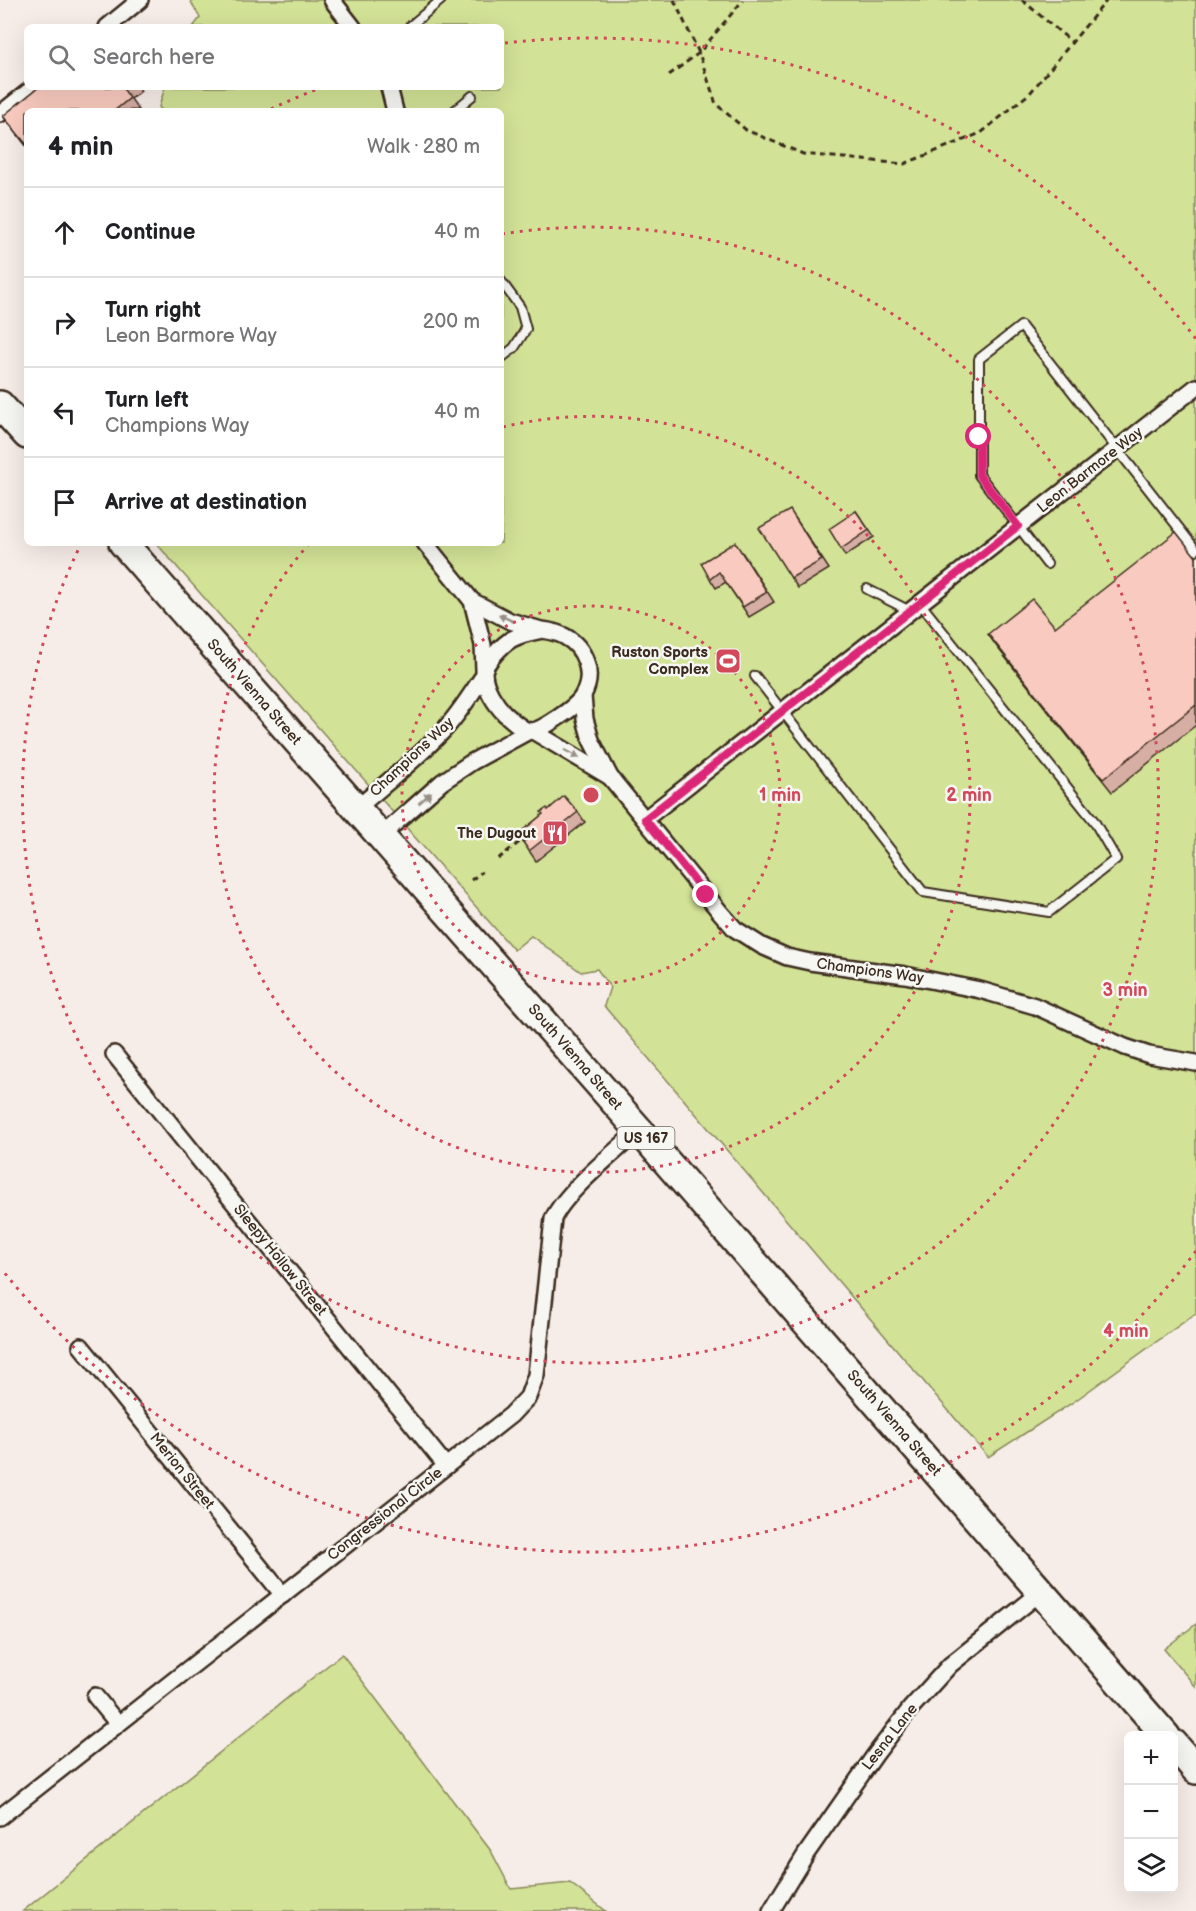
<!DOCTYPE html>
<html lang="en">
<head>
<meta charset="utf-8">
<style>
	body { margin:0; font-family:"Balsamiq Sans",sans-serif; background:#f6f6f6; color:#202124 }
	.controls { position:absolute; right:18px; bottom:18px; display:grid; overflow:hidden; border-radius:9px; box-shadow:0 6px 24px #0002 }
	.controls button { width:54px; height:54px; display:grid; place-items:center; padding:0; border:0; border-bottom:2px solid #e0e0e0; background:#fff; color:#202124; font:30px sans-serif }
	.stop { position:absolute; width:18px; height:18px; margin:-14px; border:4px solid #db2777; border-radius:50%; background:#fff }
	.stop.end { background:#db2777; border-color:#fff; box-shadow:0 2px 6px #0008 }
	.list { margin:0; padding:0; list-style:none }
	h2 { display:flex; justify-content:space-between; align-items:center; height:78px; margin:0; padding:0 24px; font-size:26px }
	h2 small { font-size:20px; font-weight:400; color:#757577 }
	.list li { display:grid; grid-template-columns:39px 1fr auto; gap:18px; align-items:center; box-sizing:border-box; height:90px; padding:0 24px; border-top:2px solid #e0e0e0 }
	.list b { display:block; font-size:22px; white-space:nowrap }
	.list p { margin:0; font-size:20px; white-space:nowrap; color:#757577 }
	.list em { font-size:20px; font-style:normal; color:#757577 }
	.icon { flex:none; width:33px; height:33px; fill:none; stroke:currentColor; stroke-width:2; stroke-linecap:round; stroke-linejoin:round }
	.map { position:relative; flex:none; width:1196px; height:1911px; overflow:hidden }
	.search { position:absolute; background:#fff; box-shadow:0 6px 24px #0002; left:24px; top:24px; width:480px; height:66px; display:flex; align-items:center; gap:15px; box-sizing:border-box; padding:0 21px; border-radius:9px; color:#757577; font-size:22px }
	.panel { position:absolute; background:#fff; box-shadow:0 6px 24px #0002; left:24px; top:108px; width:480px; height:438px; border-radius:9px }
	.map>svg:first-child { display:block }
	.green { fill:#d2e296; stroke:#86865a; stroke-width:1.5 }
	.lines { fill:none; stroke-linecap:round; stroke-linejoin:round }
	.lane-casing { stroke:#3b2a1e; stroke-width:12 }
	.street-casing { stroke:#3b2a1e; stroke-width:20 }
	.highway-casing { stroke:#3b2a1e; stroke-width:32 }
	.path { stroke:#3b2a1e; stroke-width:3; stroke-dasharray:6 4.5; stroke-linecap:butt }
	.lane { stroke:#f6f6f2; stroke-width:8 }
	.street { stroke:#f6f6f2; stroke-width:15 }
	.highway { stroke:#f6f6f2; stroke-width:27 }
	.wall { fill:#d6aea4; stroke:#3b2a1e; stroke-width:1.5 }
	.building { fill:#f9cabf; stroke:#3b2a1e; stroke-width:1.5 }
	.oneway { fill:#989088 }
	.route { stroke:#db2777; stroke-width:8 }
	.ring { fill:none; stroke:#d1495b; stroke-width:3; stroke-dasharray:3 6 }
	.labels { text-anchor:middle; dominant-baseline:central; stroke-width:5; stroke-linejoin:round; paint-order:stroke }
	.shield { fill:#f6f6f2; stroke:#73675e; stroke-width:1.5 }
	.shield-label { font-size:14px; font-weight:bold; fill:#3b2a1e }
	.street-label { font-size:15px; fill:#3b2a1e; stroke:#f6f6f2 }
	.poi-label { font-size:15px; font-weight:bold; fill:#3b2a1e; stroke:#f6f6f2; text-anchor:end }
	.centre { fill:#d1495b; stroke:#f6f6f2; stroke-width:3 }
	.ring-label { font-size:18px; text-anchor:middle; font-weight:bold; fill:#d1495b; stroke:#f6f6f2; stroke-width:5; stroke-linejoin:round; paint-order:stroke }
</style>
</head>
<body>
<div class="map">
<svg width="1196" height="1911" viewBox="0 0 1196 1911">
	<rect width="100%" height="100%" fill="#f7ede8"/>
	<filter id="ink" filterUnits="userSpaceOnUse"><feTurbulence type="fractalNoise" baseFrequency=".0167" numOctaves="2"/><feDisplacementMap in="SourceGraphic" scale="12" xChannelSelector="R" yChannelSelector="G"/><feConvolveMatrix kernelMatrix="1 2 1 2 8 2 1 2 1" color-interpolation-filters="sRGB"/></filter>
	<g filter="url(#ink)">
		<!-- green -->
		<g class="green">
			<polygon points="190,0 1196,0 1196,1313 1072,1403 988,1457 604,1006 610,987 597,969 581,972 531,936 514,950 156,543 501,543 501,111 163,111 159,107 165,87 501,87 501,27 193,27 200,18"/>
			<polygon points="1196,1624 1196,1687 1164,1649"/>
			<polygon points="342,1654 491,1851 511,1889 570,1883 606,1911 23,1911"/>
		</g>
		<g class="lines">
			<!-- lane casing -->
			<g class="lane-casing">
				<g id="lane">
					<polyline points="409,27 441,0"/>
					<polyline points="454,111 472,96"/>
					<polyline points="501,281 520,307 526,329 514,348 501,358"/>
					<polyline points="1047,564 979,475 979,359 1021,326 1196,550"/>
					<polyline points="867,589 910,611"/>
					<polyline points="755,676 923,892 1049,912 1116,859 1094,821 920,603"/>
				</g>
			</g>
			<!-- street casing -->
			<g class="street-casing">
				<g id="street">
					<polyline points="332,0 353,27"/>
					<polyline points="107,27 140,0"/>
					<polyline points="389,87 395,111"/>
					<polyline points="0,114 34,87"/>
					<polyline points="425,543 472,601 483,645 484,670"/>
					<polyline points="472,601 510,621 538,629"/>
					<path d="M542,630C550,631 558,633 564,636C585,647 595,674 583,695C578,705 565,713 556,719C550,723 538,731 531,731C523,731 511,719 505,714C495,704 485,688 484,674C483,664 503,644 512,639C521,634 532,632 542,630Z"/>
					<polyline points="583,696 585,719 591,740 610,777 720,912 735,929 762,946 787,957 810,962 905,975 980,990 1035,1006 1125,1047 1149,1055 1196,1063"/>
					<polyline points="533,731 610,777"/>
					<path d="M357,808C386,783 417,759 443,731C459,714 471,694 484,675"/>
					<polyline points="645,819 1196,387"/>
					<polyline points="381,836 442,782 472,762 529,731"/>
					<polyline points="114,1054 446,1466"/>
					<polyline points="81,1346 283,1595"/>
					<polyline points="95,1696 118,1724"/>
					<path d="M0,1817L511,1415L528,1397L536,1375L553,1219C565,1192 616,1151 639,1130"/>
					<polyline points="771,1911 806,1854 875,1755 910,1709 950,1665 1041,1592"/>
				</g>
			</g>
			<!-- highway casing -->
			<g class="highway-casing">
				<g id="highway">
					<polyline points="0,405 27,435"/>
					<polyline points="123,543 639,1130 1166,1736"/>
					<polyline points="1174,1744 1196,1770"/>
				</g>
			</g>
			<!-- path -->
			<g class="path">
				<polyline points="674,0 699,53 716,104 746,130 803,154 904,164 981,133 1030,93 1107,0"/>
				<polyline points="1022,0 1073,43"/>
				<polyline points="669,75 699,53 743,0"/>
				<polyline points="583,790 591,784"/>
				<polyline points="498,859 527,836"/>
				<polyline points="471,880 482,872"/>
			</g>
			<!-- lane -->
			<use href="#lane" class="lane"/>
			<!-- street -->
			<use href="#street" class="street"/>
			<!-- highway -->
			<use href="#highway" class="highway"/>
		</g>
		<!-- wall -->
		<g class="wall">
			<polygon points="39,87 139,87 141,91 131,99 139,110 27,111 27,147 3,116"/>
			<polygon points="856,511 874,537 845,556 841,549"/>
			<polygon points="796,519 829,569 798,588 791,578"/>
			<polygon points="742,552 774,602 749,617 726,582 716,588 710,579"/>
			<polygon points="1196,557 1196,725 1112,792 997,647 988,634 1055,627"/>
			<polygon points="548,810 578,812 585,822 536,861 523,842 527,840 521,832"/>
		</g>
		<!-- building -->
		<g class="building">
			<polygon points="39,87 122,87 130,98 114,111 27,111 27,145 3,116"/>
			<polygon points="790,510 822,560 791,578 759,528"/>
			<polygon points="856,511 869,530 841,549 829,529"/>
			<polygon points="1176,532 1196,557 1196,705 1103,779 988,634 1032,599 1055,627"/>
			<polygon points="735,542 767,592 743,607 719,572 710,579 701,563"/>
			<polygon points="564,796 578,812 529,851 523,842 528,839 521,832 543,814 541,812 547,808 548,810"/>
		</g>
		<!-- one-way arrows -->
		<defs><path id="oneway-solid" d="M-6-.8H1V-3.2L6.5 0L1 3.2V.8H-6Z" transform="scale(1.5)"/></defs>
		<g class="oneway">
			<use href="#oneway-solid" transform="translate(506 618) rotate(-155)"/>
			<use href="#oneway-solid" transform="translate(572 754) rotate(28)"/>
			<use href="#oneway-solid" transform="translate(425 798) rotate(-41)"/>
		</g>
	</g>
	<g class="lines" filter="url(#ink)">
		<!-- route -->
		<polyline class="route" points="706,895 645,819 1018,526 979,475 979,437"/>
	</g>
	<!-- distance rings -->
	<g class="ring">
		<circle cx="591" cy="795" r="189"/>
		<path d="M503 427A378 378 0 1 1 308 545"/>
		<path d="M502 234A568 568 0 1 1 80 546"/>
		<path d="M1196 1251A757 757 0 0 1 3 1271M271 109A757 757 0 0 1 320 88M505 43A757 757 0 0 1 1196 339"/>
	</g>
	<!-- icons -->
	<defs>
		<g id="stadium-square" transform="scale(1.35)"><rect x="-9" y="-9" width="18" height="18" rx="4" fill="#d1495b" stroke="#f6f6f2"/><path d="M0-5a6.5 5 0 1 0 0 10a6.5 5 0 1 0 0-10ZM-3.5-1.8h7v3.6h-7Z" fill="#fff"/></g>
		<g id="restaurant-square" transform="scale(1.35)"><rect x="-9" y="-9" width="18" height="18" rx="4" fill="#d1495b" stroke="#f6f6f2"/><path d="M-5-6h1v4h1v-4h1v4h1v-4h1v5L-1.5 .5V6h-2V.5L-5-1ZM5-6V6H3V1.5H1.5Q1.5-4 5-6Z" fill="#fff"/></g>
	</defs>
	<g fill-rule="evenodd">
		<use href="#stadium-square" x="728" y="661"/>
		<use href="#restaurant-square" x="555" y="833"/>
	</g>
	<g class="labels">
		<!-- shield labels -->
		<rect class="shield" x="617.5" y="1127" width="57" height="22" rx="4.5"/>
		<g class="shield-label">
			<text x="646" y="1138">US 167</text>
		</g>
		<!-- street labels -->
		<g class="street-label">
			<text transform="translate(1090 470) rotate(-38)">Leon Barmore Way</text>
			<text transform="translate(254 692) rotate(49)">South Vienna Street</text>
			<text transform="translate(412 757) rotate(-43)">Champions Way</text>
			<text transform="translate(870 971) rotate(8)">Champions Way</text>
			<text transform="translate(575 1057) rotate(49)">South Vienna Street</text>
			<text transform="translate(280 1260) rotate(51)">Sleepy Hollow Street</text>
			<text transform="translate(894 1423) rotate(49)">South Vienna Street</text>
			<text transform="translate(182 1471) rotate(51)">Merion Street</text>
			<text transform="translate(385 1514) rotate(-38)">Congressional Circle</text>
			<text transform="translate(890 1737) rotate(-52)">Lesna Lane</text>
		</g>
		<!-- poi labels -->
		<g class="poi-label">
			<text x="708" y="652">Ruston Sports<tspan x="708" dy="17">Complex</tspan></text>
			<text x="536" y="833">The Dugout</text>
		</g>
	</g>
	<circle cx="591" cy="795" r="9" class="centre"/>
	<g class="ring-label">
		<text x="780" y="801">1 min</text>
		<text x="969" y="801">2 min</text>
		<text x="1125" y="996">3 min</text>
		<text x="1126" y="1337">4 min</text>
	</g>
</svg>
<div class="controls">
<button>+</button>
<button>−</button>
<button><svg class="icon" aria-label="layers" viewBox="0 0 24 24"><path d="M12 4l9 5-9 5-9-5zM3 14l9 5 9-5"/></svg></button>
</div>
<div class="stop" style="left:979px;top:437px"></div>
<div class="stop end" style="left:706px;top:895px"></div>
<div class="search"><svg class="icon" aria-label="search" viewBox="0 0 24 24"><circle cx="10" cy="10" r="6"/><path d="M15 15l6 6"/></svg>Search here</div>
<section class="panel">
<h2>4 min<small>Walk · 280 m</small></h2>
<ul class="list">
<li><svg class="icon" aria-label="ahead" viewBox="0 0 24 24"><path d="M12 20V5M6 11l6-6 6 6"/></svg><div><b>Continue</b></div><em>40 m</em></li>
<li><svg class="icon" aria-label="right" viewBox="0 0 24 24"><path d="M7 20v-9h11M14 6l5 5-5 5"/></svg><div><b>Turn right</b><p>Leon Barmore Way</p></div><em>200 m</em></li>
<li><svg class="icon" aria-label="left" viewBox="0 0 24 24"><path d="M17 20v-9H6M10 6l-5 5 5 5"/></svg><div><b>Turn left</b><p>Champions Way</p></div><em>40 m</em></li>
<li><svg class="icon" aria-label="arrive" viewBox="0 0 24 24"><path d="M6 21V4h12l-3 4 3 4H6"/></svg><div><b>Arrive at destination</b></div></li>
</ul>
</section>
</div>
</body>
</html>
